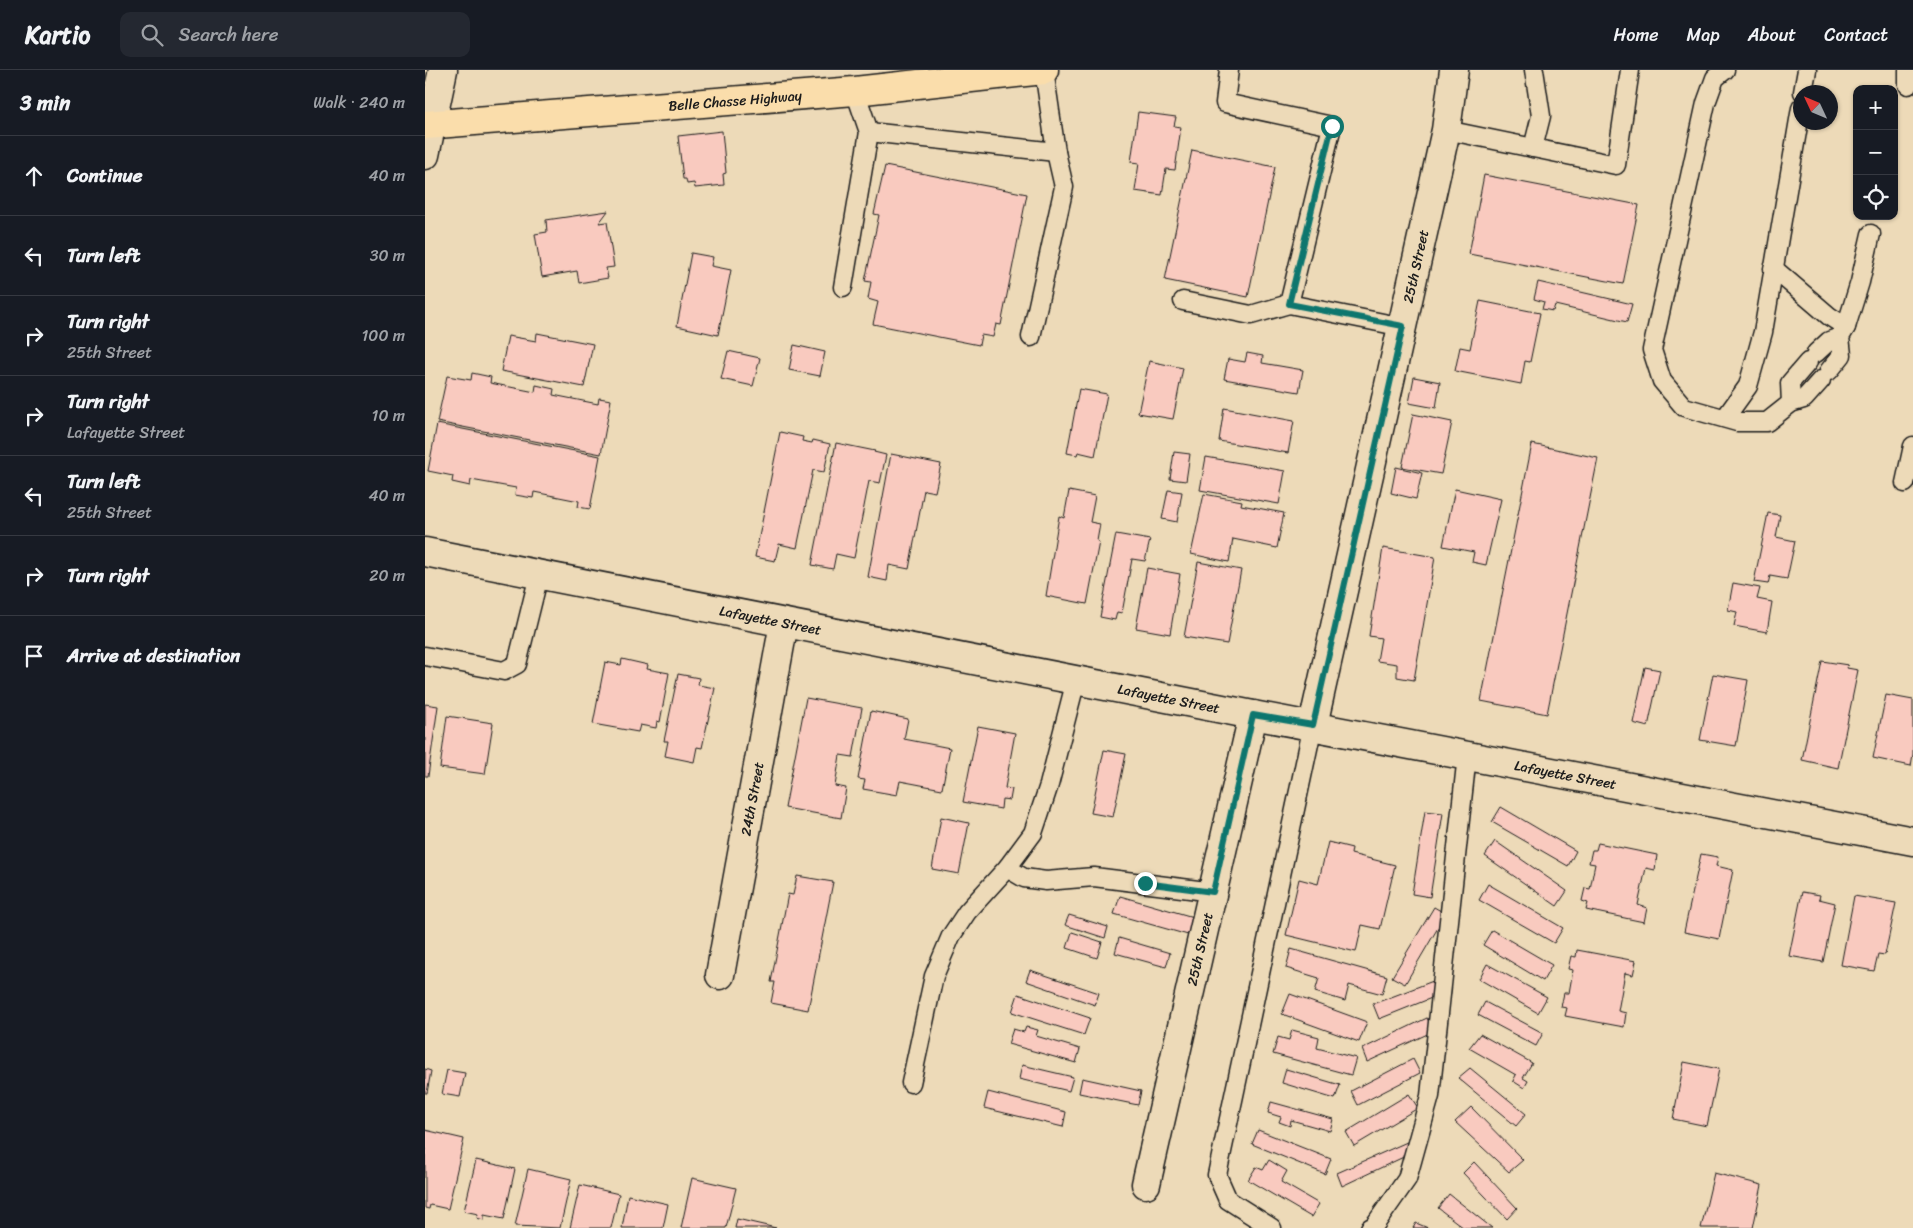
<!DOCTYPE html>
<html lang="en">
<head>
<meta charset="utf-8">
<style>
	body { margin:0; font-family:Sriracha,sans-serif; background:#242831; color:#f1f3f6 }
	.controls { position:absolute; right:15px; top:15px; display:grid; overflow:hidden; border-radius:10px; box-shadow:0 1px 4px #0004 }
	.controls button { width:45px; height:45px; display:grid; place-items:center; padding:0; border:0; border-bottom:1px solid #363941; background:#171b24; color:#f1f3f6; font:25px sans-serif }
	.compass { position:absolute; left:1368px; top:15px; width:45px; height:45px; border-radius:50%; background:#171b24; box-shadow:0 1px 4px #0004; rotate:314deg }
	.stop { position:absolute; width:15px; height:15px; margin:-11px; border:4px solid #0f766e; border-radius:50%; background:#fff }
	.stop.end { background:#0f766e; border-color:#fff; box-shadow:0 1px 5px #0008 }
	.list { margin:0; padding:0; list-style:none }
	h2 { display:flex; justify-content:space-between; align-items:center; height:65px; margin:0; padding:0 20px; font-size:21px }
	h2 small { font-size:16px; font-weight:400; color:#9ea1a6 }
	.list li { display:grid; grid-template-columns:32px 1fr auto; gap:15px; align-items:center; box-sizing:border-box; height:80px; padding:0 20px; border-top:1px solid #363941 }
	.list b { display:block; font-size:19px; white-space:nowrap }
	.list p { margin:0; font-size:16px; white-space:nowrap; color:#9ea1a6 }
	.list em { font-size:16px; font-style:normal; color:#9ea1a6 }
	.icon { flex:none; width:28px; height:28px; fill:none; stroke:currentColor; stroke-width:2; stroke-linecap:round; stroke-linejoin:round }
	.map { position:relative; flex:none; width:1488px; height:1158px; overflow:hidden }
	header { display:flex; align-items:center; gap:30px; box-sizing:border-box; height:70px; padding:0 25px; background:#171b24; border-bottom:1px solid #363941 }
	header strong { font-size:24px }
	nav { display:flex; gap:28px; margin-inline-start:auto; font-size:18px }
	.search { width:350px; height:45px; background:#242831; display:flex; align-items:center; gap:12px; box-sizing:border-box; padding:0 18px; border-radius:10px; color:#9ea1a6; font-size:19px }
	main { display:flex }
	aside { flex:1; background:#171b24 }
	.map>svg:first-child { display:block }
	.building { fill:#f9cabf; stroke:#1c1c1c }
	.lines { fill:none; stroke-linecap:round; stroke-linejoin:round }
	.service-casing { stroke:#1c1c1c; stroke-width:21 }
	.minor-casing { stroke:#1c1c1c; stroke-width:31 }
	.tertiary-casing { stroke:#1c1c1c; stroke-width:31 }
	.trunk-casing { stroke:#1c1c1c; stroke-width:31 }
	.service { stroke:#eddab8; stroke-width:18 }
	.minor { stroke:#eddab8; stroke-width:28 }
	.tertiary { stroke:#eddab8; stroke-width:28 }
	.trunk { stroke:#faddab; stroke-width:28 }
	.route { stroke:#0f766e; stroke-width:6 }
	.labels { text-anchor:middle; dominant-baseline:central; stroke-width:5; stroke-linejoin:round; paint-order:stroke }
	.street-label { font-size:14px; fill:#1c1c1c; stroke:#eddab8 }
</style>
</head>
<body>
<header>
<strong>Kartio</strong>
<div class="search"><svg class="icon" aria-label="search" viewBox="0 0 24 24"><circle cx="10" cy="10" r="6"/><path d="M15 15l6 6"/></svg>Search here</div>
<nav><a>Home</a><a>Map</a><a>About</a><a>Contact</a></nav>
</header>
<main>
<aside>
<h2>3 min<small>Walk · 240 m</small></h2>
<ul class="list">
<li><svg class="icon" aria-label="ahead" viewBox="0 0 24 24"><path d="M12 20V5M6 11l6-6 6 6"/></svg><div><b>Continue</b></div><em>40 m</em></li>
<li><svg class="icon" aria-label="left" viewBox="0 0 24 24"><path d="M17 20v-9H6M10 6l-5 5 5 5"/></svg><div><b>Turn left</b></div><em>30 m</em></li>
<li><svg class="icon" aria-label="right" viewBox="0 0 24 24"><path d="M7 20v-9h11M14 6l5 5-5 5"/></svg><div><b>Turn right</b><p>25th Street</p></div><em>100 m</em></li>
<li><svg class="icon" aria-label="right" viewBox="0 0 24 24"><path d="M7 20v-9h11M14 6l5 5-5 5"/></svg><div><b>Turn right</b><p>Lafayette Street</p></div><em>10 m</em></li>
<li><svg class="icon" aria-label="left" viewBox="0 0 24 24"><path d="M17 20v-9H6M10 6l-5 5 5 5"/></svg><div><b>Turn left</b><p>25th Street</p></div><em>40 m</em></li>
<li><svg class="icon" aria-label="right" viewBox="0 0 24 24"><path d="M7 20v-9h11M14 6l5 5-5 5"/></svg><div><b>Turn right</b></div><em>20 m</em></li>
<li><svg class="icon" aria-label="arrive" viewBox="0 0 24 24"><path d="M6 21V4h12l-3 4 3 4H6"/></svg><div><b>Arrive at destination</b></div></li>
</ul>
</aside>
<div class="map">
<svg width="1488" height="1158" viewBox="0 0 1488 1158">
	<rect width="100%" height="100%" fill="#eddab8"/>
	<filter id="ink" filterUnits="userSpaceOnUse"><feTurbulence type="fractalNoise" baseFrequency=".02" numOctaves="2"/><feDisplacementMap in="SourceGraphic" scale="10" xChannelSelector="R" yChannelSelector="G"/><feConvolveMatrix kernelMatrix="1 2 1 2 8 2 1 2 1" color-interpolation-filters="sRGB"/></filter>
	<g filter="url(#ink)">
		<!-- building -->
		<g class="building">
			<polygon points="713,42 751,47 749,56 756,57 750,100 741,99 737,125 710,121 714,93 706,92"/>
			<polygon points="297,61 301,103 298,104 299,115 270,118 269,113 262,114 261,109 258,109 253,66"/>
			<polygon points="767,80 850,97 823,227 740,210"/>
			<polygon points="460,96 602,124 576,255 571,254 568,267 556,265 554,275 448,254 453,232 443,229 446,212 440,211 454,145 449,144"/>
			<polygon points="1059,105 1214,135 1198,214 1044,184"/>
			<polygon points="183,141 174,153 182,152 189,197 181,198 183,208 154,213 152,201 117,207 110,164 122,162 121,150"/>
			<polygon points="266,183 288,187 286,196 306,200 293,265 252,256"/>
			<polygon points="1113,212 1207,234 1202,252 1130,235 1128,241 1117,239 1119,232 1109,229"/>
			<polygon points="1055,231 1115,243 1105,292 1100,291 1096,314 1030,301 1035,277 1045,279"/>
			<polygon points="112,263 168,274 159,317 76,301 83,266 111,271"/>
			<polygon points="369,275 400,282 395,306 364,300"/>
			<polygon points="303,281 335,288 328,316 296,309"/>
			<polygon points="822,283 838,286 837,293 878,300 874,322 799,309 803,289 820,292"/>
			<polygon points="724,291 758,298 748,349 713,343"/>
			<polygon points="47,303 66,307 65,313 110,322 111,315 129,319 128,325 173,334 174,328 186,330 176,384 12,352 22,306 46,310"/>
			<polygon points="989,307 1015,312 1011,338 984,333"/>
			<polygon points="654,319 682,324 670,386 653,382 652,385 642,383"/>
			<polygon points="799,338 869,351 863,383 794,371"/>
			<polygon points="988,344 1027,352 1016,404 977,397"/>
			<polygon points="12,354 175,386 165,439 153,437 154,431 109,422 108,428 90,425 91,418 46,410 45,416 27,412 28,406 3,401"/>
			<polygon points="355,362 378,367 377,371 387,373 388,370 405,374 399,402 388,400 372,478 354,474 350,491 330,487"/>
			<polygon points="411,373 450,381 449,382 461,385 455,413 444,411 429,488 411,484 408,499 387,495"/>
			<polygon points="1107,374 1173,388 1122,644 1056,631"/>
			<polygon points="749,382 765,384 761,411 745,409"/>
			<polygon points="466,384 516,394 510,422 499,420 484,499 464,495 462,511 443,507"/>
			<polygon points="781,387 860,401 854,434 775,420"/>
			<polygon points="971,397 997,403 991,429 966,423"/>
			<polygon points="1030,419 1076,429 1061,495 1047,492 1049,482 1018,476"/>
			<polygon points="743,420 757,422 752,452 737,449"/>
			<polygon points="644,421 670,426 665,452 675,454 672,471 674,472 662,534 621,526 634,446 639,448"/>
			<polygon points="779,424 817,431 816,435 859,443 852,478 808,469 804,492 766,484"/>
			<polygon points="1343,443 1355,445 1351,467 1370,471 1362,509 1345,506 1343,514 1329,512"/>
			<polygon points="691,464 725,470 720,491 707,489 697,543 692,542 690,550 675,547"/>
			<polygon points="958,478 1010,487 989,610 972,607 972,594 952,591 956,568 944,566"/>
			<polygon points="773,492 816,500 802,574 759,567"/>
			<polygon points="722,498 755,504 745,564 711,558"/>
			<polygon points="1308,513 1335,518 1332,529 1347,532 1342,562 1309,556 1312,542 1303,540"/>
			<polygon points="197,589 223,595 222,599 244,603 235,652 232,651 231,658 215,655 213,662 168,654 180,592 196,595"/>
			<polygon points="1397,591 1423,595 1422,598 1433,600 1413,698 1377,690"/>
			<polygon points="1220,597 1235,600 1223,657 1208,653"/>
			<polygon points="253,604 274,608 273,615 290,618 277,678 272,677 269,692 240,686 243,671 239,671"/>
			<polygon points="1288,604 1323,610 1311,676 1275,670"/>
			<polygon points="1461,625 1488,630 1488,684 1486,696 1448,688"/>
			<polygon points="381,628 437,638 428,687 415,685 410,716 421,718 416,748 360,738"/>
			<polygon points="0,634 13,636 3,706 0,706"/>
			<polygon points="446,641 483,649 479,669 525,678 517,719 475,711 472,725 438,719 440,710 433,709"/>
			<polygon points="22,646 68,653 60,704 15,698"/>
			<polygon points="553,656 590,663 580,718 587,719 585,730 577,729 576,739 538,732"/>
			<polygon points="679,680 701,684 688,747 666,743"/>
			<polygon points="1076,737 1151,781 1143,796 1067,752"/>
			<polygon points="1000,741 1018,743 1005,827 987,824"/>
			<polygon points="516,747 544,753 534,804 507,799"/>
			<polygon points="1070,771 1142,821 1132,836 1060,786"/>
			<polygon points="903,772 927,778 926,784 970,795 955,859 937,855 931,882 861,865 874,809 893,814"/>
			<polygon points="1173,773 1232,785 1230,800 1221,798 1213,835 1222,838 1219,852 1161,840 1163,833 1157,831 1160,818 1165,819 1170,794 1164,793 1167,780 1171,780"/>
			<polygon points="1276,784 1293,787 1291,796 1308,800 1294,869 1259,862"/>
			<polygon points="372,806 408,812 383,940 346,933 350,912 346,912 363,824 368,825"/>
			<polygon points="1063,814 1138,858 1129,873 1054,830"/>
			<polygon points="1377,822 1395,825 1394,829 1410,833 1398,892 1364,886"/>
			<polygon points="695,826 768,847 763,865 689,844"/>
			<polygon points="1429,826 1471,833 1460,885 1453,884 1449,901 1416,895"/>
			<polygon points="1009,837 1021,844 980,914 967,907"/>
			<polygon points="644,845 683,857 680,868 640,855"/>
			<polygon points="1067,860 1127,895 1118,911 1058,875"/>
			<polygon points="647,862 677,872 672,888 642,878"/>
			<polygon points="694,868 745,883 741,897 690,883"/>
			<polygon points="866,879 962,906 957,924 924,915 920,931 890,922 894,908 861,898"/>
			<polygon points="1152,880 1211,891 1208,905 1200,903 1193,941 1201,943 1199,957 1140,946 1142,938 1136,937 1139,923 1144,923 1148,900 1143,899 1146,886 1151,887"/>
			<polygon points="1062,894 1122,927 1113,943 1054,909"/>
			<polygon points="605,900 674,923 670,935 601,911"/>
			<polygon points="1008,911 1014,925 954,949 948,934"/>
			<polygon points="593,924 665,948 659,965 587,942"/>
			<polygon points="865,924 942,952 934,972 857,944"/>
			<polygon points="1060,932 1118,963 1111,976 1053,945"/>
			<polygon points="1002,948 1009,961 942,992 937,979"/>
			<polygon points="601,957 613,960 611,966 655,979 651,993 583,974 588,959 599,962"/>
			<polygon points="867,960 894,967 892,978 931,988 926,1005 848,984 853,967 864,970"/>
			<polygon points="1055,964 1107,993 1098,1008 1103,1011 1099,1018 1088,1011 1091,1005 1044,978"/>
			<polygon points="988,989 995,1003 933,1035 926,1021"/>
			<polygon points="1259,992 1294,999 1282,1056 1248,1049"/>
			<polygon points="597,995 648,1007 644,1021 594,1009"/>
			<polygon points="1045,998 1101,1044 1091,1056 1033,1008"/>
			<polygon points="0,999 6,1001 2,1023 0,1023"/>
			<polygon points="861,999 915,1015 910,1029 857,1013"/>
			<polygon points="22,1000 40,1003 35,1027 17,1024"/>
			<polygon points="657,1008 716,1021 713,1035 654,1023"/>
			<polygon points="563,1022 641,1042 638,1057 559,1038"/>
			<polygon points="984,1024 993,1038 929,1076 921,1062"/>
			<polygon points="846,1032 908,1049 905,1061 866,1050 865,1056 854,1052 856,1047 843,1043"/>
			<polygon points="1046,1037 1098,1090 1084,1102 1030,1052"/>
			<polygon points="0,1060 39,1069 23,1139 5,1135 4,1139 0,1138"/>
			<polygon points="833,1060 906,1089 900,1104 827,1074"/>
			<polygon points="982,1072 987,1083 917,1116 912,1103"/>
			<polygon points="51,1090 90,1099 79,1149 59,1145 59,1150 52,1148 53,1144 39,1141"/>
			<polygon points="844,1090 862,1101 856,1112 894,1134 886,1147 823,1110 831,1097 838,1100"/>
			<polygon points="1049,1092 1092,1138 1082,1149 1038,1103"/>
			<polygon points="103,1099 146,1109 135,1158 90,1156"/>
			<polygon points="1289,1103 1337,1115 1328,1158 1276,1158"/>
			<polygon points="267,1108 311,1118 301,1158 256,1158"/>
			<polygon points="155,1115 194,1124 186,1158 145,1158"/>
			<polygon points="1024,1124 1067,1158 1039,1158 1013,1138"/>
			<polygon points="203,1125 243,1134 238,1158 197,1158"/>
			<polygon points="312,1149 351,1158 310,1158"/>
			<polygon points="991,1153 1003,1158 988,1158"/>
		</g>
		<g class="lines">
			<!-- service casing -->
			<g class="service-casing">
				<g id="service">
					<polyline points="804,0 800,33 907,56 864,234 978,257"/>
					<polyline points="1300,0 1290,8 1281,33 1227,280 1237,311 1259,337 1312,352 1342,352 1366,333 1379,329 1396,310"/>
					<polyline points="1483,0 1483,15"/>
					<polyline points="1378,22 1382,0"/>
					<polyline points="1021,60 1191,95 1205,0"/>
					<polyline points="444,62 631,82"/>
					<polyline points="1108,78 1116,46 1109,0"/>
					<polyline points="1348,198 1404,246 1421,257"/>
					<polyline points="418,217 444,62 430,21"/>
					<polyline points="758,231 826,245 864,234"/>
					<polyline points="606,267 639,117 631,82 619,0"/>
					<polyline points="1391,283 1404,271 1415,267"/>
					<polyline points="1404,301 1417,285 1415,267 1421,257 1435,212 1446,164"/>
					<polyline points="1366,333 1365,313 1383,292"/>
					<polyline points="1300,348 1323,316 1338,262 1376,38"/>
					<polyline points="1480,413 1488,376"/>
					<polyline points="0,586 79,601 92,594 114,505"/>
					<polyline points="582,798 599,808 621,811 669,807 789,822"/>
					<polyline points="486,1013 509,906 526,866 542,842 582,798 608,763 624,715 651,610"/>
					<polyline points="847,1158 803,1130 792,1105 888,655"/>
					<polyline points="945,1158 949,1156 982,1109 1005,1026 1042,685"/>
				</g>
			</g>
			<!-- minor casing -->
			<g class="minor-casing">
				<g id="minor">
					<path id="s1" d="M0,482L828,645L1488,771"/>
					<path id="s2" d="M888,655L1021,60L1029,0"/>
					<path id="s3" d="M295,905L359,553"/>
					<path id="s4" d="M721,1114L828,645"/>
				</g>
			</g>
			<!-- tertiary casing -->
			<g class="tertiary-casing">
				<polyline id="tertiary" points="0,85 18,0"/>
			</g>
			<!-- trunk casing -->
			<g class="trunk-casing">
				<g id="trunk">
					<path id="s5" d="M0,55L430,21L619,0"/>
				</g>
			</g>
			<!-- service -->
			<use href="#service" class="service"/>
			<!-- minor -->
			<use href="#minor" class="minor"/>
			<!-- tertiary -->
			<use href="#tertiary" class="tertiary"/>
			<!-- trunk -->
			<use href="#trunk" class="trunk"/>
		</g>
	</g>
	<g class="lines" filter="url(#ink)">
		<!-- route -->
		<polyline class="route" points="720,813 788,822 828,645 888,655 978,256 864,234 907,56"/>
	</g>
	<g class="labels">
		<!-- street labels -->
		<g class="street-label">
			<text stroke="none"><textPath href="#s5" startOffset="311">Belle Chasse Highway</textPath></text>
			<text stroke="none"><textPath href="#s2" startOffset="470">25th Street</textPath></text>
			<text stroke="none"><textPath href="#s1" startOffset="352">Lafayette Street</textPath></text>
			<text stroke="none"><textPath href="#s1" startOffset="758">Lafayette Street</textPath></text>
			<text stroke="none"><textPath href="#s1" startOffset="1162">Lafayette Street</textPath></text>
			<text stroke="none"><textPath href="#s3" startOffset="179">24th Street</textPath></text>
			<text stroke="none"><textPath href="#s4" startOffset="241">25th Street</textPath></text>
		</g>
	</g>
</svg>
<div class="controls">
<button>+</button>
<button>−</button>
<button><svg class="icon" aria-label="locate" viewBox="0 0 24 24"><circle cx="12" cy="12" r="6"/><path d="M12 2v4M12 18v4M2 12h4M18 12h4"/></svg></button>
</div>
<svg class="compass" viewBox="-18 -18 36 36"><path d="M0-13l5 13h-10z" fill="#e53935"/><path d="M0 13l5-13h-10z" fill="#9ea1a6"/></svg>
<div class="stop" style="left:907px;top:56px"></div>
<div class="stop end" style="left:720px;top:813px"></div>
</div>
</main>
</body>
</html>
